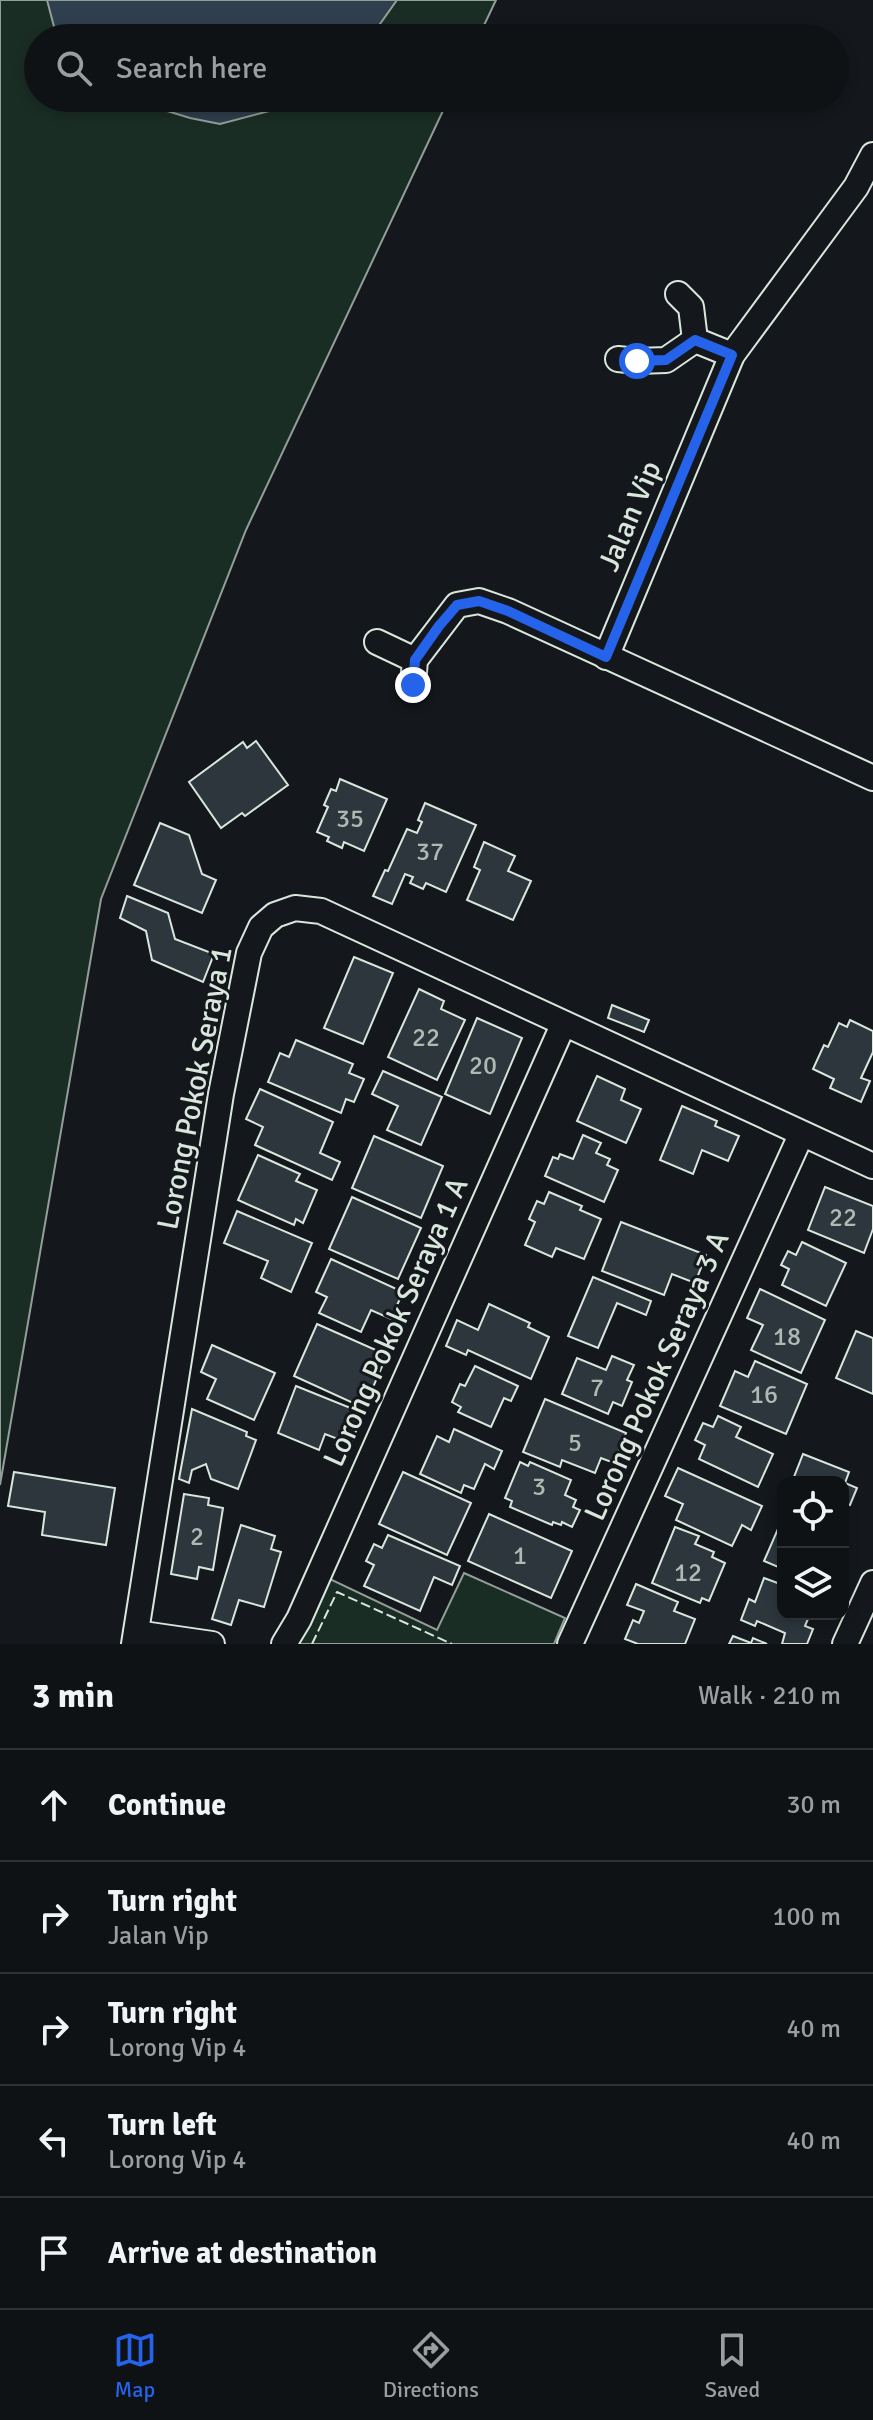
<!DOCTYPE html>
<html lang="en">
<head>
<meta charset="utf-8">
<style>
	body { margin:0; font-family:Signika,sans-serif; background:#181b1e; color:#f1f3f6 }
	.controls { position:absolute; right:24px; bottom:24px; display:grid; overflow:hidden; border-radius:16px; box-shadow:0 4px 12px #0003 }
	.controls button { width:72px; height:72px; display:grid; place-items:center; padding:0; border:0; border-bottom:2px solid #2f3234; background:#0f1215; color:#f1f3f6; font:40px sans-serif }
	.stop { position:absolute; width:24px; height:24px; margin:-18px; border:6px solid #2563eb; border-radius:50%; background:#fff }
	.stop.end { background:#2563eb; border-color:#fff; box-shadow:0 2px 8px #0008 }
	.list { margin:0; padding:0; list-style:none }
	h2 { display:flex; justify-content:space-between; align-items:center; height:104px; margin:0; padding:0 32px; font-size:34px }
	h2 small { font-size:26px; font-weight:400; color:#9b9ea0 }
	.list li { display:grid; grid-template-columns:52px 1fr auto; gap:24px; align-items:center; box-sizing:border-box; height:112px; padding:0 32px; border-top:2px solid #2f3234 }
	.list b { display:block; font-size:30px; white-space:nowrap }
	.list p { margin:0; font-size:26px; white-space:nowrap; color:#9b9ea0 }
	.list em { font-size:26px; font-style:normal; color:#9b9ea0 }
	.icon { flex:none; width:44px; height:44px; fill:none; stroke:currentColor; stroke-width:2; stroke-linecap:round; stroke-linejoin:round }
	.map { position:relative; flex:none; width:873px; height:1644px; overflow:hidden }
	.search { position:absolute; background:#0f1215; box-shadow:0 4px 12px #0003; left:24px; right:24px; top:24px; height:88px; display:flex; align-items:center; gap:20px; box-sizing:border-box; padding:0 28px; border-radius:44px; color:#9b9ea0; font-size:30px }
	.sheet { height:664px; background:#0f1215 }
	nav { display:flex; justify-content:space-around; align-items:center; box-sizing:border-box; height:112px; border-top:2px solid #2f3234; background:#0f1215; font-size:22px; color:#9b9ea0 }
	nav a { display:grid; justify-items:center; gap:4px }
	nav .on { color:#2563eb }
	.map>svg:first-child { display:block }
	.green { fill:#1a2d24; stroke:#939e99; stroke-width:2 }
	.water { fill:#2f3f4d; stroke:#939e99; stroke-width:2 }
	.building { fill:#2c363c; stroke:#d8e6dc; stroke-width:2 }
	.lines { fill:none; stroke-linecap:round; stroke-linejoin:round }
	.minor-casing { stroke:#d8e6dc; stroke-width:28 }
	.minor { stroke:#14181c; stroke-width:24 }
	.fence { stroke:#d8e6dc; stroke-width:2; stroke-dasharray:10 4; stroke-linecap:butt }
	.route { stroke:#2563eb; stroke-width:10 }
	.labels { text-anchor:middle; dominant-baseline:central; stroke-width:6; stroke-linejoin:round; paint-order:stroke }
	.number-label { font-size:26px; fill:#adbab4 }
	.street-label { font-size:30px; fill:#d8e6dc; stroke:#14181c }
</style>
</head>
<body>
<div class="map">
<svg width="873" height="1644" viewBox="0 0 873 1644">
	<rect width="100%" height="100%" fill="#14181c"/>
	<!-- green -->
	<g class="green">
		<polygon points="0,0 496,0 478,38 38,38 38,98 449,98 246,530 101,899 0,1485"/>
		<polygon points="464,1573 565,1618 554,1644 298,1644 330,1579 437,1630"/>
	</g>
	<!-- water -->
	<g class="water">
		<polygon points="47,0 397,0 370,38 57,38"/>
		<polygon points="125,98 304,98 296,104 220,124 190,118"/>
	</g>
	<!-- building -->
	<g class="building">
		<polygon points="256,741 288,785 245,816 242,813 221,828 189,782 243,742 247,748"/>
		<polygon points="340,779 387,799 364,851 344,842 342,848 327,841 329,837 317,832 328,807 324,805 331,789 336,791"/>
		<polygon points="425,803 476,825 446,892 426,883 423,889 410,883 413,877 405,874 392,904 373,896 385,870 388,871 407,829 417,833 422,822 418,820"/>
		<polygon points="160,823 189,835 202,874 216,880 202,913 134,885"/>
		<polygon points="484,842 515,856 508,871 531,881 513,920 467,900 480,870 474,867"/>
		<polygon points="127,896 168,913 175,939 214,954 203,982 152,960 146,931 120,918"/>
		<polygon points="354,957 393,973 363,1044 324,1028"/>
		<polygon points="419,989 444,1001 441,1009 465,1020 437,1080 388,1057"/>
		<polygon points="612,1005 649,1020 644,1032 608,1018"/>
		<polygon points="477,1018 522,1038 490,1114 445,1094"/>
		<polygon points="850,1020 873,1031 873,1052 861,1078 870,1081 861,1102 830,1088 834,1079 813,1069 824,1045 828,1047 839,1023 847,1027"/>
		<polygon points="296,1040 353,1064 349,1073 364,1079 354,1102 346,1099 341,1113 268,1082 280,1053 289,1057"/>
		<polygon points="383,1071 442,1097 421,1145 387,1130 398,1106 372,1094"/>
		<polygon points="597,1076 625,1089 621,1100 641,1109 626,1143 577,1121"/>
		<polygon points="260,1089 333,1122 320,1153 340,1162 332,1180 255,1145 263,1127 246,1119"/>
		<polygon points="682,1106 717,1121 715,1126 739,1136 728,1161 702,1150 693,1174 660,1160"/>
		<polygon points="583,1135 601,1143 596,1153 610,1159 607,1165 618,1170 604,1202 545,1176 553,1157 558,1159 560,1154 573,1159"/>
		<polygon points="374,1136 443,1166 421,1218 352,1188"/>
		<polygon points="258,1155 300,1174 296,1181 317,1190 303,1223 296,1219 294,1225 238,1200"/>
		<polygon points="825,1187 873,1206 873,1229 864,1253 808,1230"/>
		<polygon points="549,1192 582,1206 580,1210 601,1219 584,1259 556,1248 552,1257 525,1245 535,1222 529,1219 537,1201 544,1204"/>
		<polygon points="352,1197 421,1228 398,1279 329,1249"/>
		<polygon points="237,1211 312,1243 291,1292 261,1278 268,1261 224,1243"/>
		<polygon points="621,1222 706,1255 695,1283 672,1274 664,1295 602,1271"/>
		<polygon points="802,1242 846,1263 826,1306 782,1285 789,1269 781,1265 788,1251 796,1255"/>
		<polygon points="331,1259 403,1292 391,1319 371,1310 361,1332 319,1313 327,1297 316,1292"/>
		<polygon points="593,1277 651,1301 646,1315 617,1303 598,1348 568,1336"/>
		<polygon points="760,1289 825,1320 801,1373 751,1350 763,1325 747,1318"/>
		<polygon points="489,1304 530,1323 528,1327 549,1337 531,1379 468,1350 466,1355 446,1346 457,1320 478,1330"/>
		<polygon points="317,1324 387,1355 364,1408 294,1376"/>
		<polygon points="856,1331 873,1338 873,1394 836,1378"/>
		<polygon points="212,1345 275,1373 254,1420 207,1399 216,1379 201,1372"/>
		<polygon points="612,1356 634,1365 627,1380 632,1382 622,1406 613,1402 608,1414 562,1394 577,1358 606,1370"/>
		<polygon points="755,1361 807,1384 786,1434 720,1406 735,1371 748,1377"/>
		<polygon points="475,1366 518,1386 511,1401 504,1398 491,1427 458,1412 461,1407 452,1402 460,1384 465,1386"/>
		<polygon points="296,1386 363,1413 351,1444 325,1434 319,1450 278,1433"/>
		<polygon points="545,1399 626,1433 614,1463 601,1458 595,1473 562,1460 560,1467 523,1452"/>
		<polygon points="192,1409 247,1432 246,1436 256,1440 238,1489 211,1479 206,1464 192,1470 189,1483 179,1479"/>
		<polygon points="718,1416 741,1427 736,1437 773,1454 758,1487 699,1459 705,1445 695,1440 703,1423 713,1427"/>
		<polygon points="454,1429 502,1451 494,1469 485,1464 474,1489 464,1485 461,1493 420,1474 437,1436 449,1442"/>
		<polygon points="803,1454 849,1472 845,1483 857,1488 850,1505 843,1503 843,1482 792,1482"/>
		<polygon points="520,1462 528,1466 530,1462 571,1480 565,1495 576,1500 573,1507 580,1510 572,1527 562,1522 561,1525 553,1522 552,1525 510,1507 512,1501 505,1498"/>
		<polygon points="678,1468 762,1506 751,1530 742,1525 732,1546 676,1520 683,1504 665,1496"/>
		<polygon points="14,1472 115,1488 106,1545 42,1535 45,1512 8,1506"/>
		<polygon points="403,1472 471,1503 447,1555 379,1524"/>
		<polygon points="184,1494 209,1498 208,1505 223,1508 213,1570 199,1567 197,1579 171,1574"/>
		<polygon points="489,1514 572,1551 551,1598 468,1561"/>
		<polygon points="781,1522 783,1523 783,1569 764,1561"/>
		<polygon points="241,1525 275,1536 271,1549 281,1552 264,1607 239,1600 231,1625 212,1619"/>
		<polygon points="675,1527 699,1536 695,1544 714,1552 712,1557 725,1563 709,1601 702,1598 700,1603 652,1583"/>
		<polygon points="388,1535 460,1566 452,1585 434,1577 420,1611 364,1586 374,1565 366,1561 374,1544 382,1548"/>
		<polygon points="764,1578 783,1585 783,1614 810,1614 805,1626 813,1629 807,1644 782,1644 785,1633 757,1621 755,1626 741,1620 749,1599 755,1602"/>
		<polygon points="636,1584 678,1602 674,1611 695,1619 685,1644 638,1644 625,1639 633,1620 639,1623 644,1611 627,1605"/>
		<polygon points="733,1636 751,1643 753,1638 767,1644 729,1644"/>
	</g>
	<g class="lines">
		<!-- minor casing -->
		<g class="minor-casing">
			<g id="minor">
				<polyline points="678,294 691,307 695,340 732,355"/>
				<polyline points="618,359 637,361 666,360 695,340"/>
				<polyline points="377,642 415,660"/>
				<polyline points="606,657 732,355 856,187 873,155"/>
				<polyline points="413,685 415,660 457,605 479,601 508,611 873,778"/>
				<polyline points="136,1633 212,1644"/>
				<polyline points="134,1644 221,1094 249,953 261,927 275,915 295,908 321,911 873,1166"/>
				<polyline points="284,1644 299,1619 563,1025"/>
				<polyline points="570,1644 801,1135"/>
				<polyline points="845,1644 873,1583"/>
			</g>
		</g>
		<!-- minor -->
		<use href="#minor" class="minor"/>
		<!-- fence -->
		<polyline class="fence" points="312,1644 337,1592 452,1644"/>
	</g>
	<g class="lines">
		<!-- route -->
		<polyline class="route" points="413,685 415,660 439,626 457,605 479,601 508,611 606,657 732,355 695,340 666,360 637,361"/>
	</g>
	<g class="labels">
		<!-- number labels -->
		<g class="number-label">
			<text x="350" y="819">35</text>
			<text x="430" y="852">37</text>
			<text x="426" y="1038">22</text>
			<text x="483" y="1066">20</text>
			<text x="843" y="1218">22</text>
			<text x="787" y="1337">18</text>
			<text x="597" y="1388">7</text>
			<text x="764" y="1395">16</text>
			<text x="575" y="1443">5</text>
			<text x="539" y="1487">3</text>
			<text x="197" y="1537">2</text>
			<text x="520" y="1556">1</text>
			<text x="688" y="1573">12</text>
		</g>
		<!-- street labels -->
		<g class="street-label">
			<text transform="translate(630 516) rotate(-67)">Jalan Vip</text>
			<text transform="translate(195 1088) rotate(-79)">Lorong Pokok Seraya 1</text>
			<text transform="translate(396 1322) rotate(-66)">Lorong Pokok Seraya 1 A</text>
			<text transform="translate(657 1376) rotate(-66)">Lorong Pokok Seraya 3 A</text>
		</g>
	</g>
</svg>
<div class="controls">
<button><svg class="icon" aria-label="locate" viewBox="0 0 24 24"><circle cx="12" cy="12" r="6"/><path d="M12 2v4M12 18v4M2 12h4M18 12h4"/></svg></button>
<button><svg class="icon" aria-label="layers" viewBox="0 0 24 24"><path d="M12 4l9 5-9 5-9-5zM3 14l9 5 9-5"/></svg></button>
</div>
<div class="stop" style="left:637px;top:361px"></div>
<div class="stop end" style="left:413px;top:685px"></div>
<div class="search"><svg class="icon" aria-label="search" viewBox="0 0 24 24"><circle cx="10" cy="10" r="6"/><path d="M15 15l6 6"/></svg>Search here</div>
</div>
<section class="sheet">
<h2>3 min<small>Walk · 210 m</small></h2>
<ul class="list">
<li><svg class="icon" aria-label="ahead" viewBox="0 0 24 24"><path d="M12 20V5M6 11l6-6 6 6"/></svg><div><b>Continue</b></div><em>30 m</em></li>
<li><svg class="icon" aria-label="right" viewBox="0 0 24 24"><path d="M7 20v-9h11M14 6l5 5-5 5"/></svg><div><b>Turn right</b><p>Jalan Vip</p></div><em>100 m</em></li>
<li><svg class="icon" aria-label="right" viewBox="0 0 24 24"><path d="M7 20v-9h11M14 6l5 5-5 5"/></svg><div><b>Turn right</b><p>Lorong Vip 4</p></div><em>40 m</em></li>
<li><svg class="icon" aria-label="left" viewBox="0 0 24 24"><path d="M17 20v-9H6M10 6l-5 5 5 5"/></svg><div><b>Turn left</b><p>Lorong Vip 4</p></div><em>40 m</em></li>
<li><svg class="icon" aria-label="arrive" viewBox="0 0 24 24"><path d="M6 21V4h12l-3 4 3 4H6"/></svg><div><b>Arrive at destination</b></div></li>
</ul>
</section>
<nav>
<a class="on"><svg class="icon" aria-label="map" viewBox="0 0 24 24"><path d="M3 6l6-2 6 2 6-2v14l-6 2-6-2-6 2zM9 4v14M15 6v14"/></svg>Map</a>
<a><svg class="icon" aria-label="directions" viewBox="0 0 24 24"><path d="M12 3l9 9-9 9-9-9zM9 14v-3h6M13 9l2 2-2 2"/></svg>Directions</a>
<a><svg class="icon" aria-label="saved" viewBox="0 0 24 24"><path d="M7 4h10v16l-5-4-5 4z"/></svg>Saved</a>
</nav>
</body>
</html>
